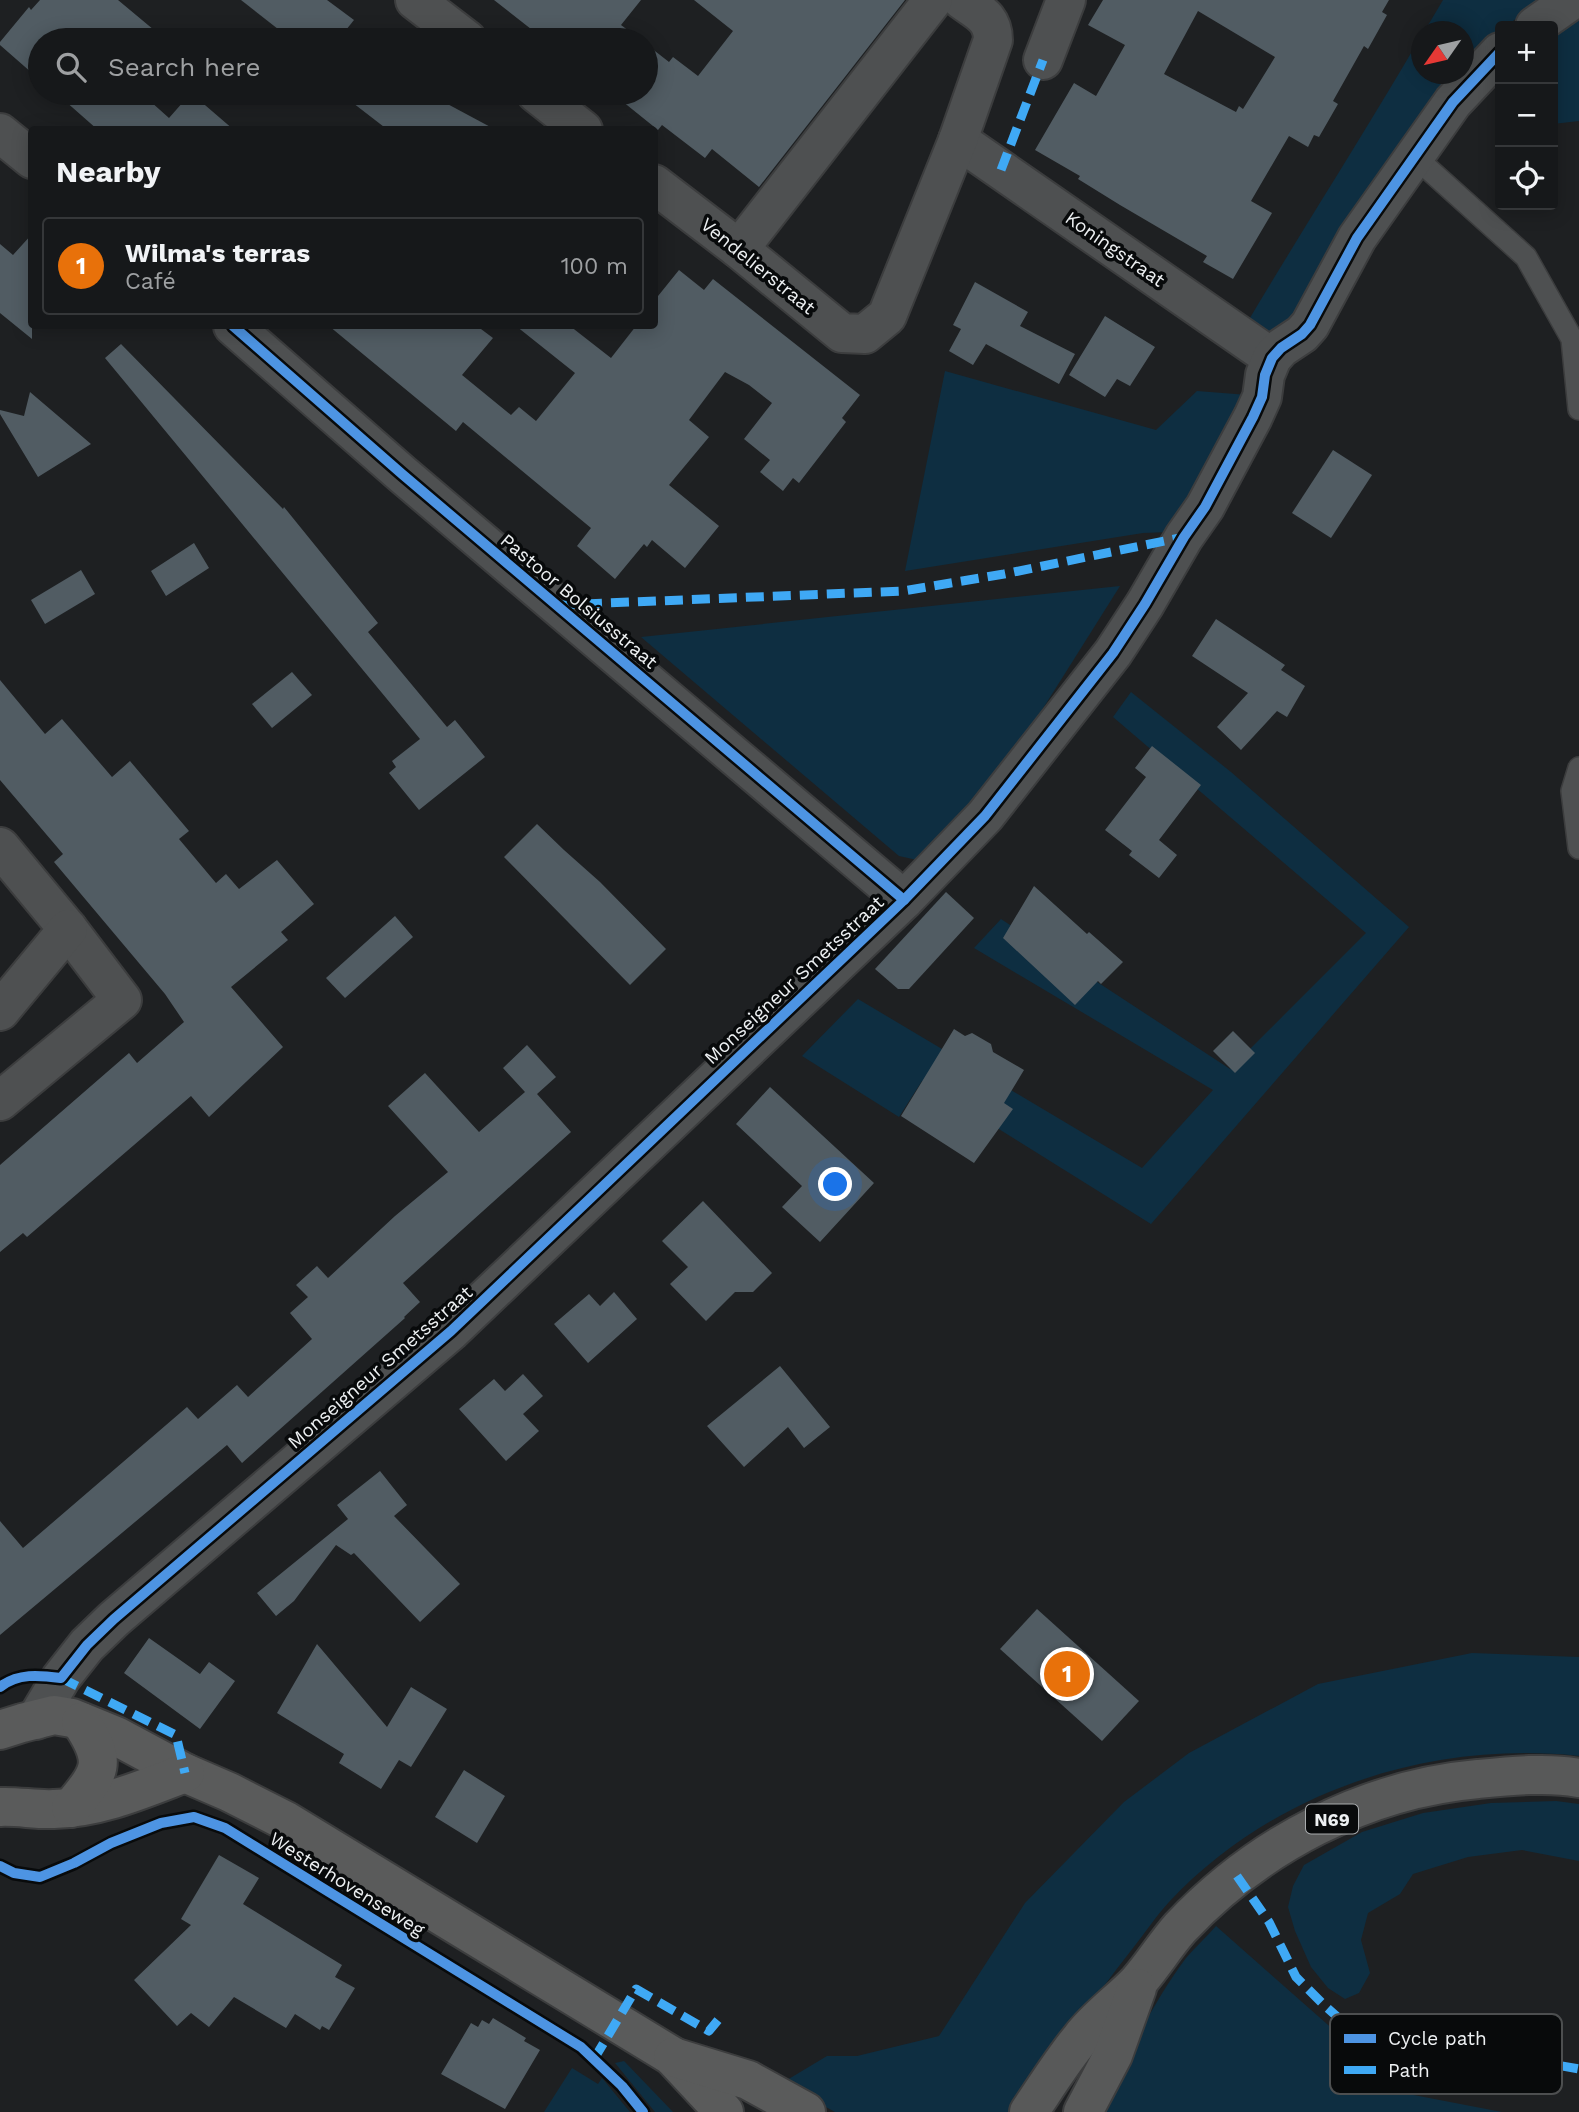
<!DOCTYPE html>
<html lang="en">
<head>
<meta charset="utf-8">
<style>
	body { margin:0; font-family:"Work Sans",sans-serif; background:#232527; color:#f1f3f6 }
	.controls { position:absolute; right:21px; top:21px; display:grid; overflow:hidden; border-radius:7px; box-shadow:0 4px 18px #0003 }
	.controls button { width:63px; height:63px; display:grid; place-items:center; padding:0; border:0; border-bottom:2px solid #353739; background:#16181a; color:#f1f3f6; font:35px sans-serif }
	.compass { position:absolute; left:1411px; top:21px; width:63px; height:63px; border-radius:50%; background:#16181a; box-shadow:0 4px 18px #0003; rotate:236deg }
	.you { position:absolute; left:836px; top:1185px; width:24px; height:24px; margin:-18px; border:5px solid #fff; border-radius:50%; background:#1a73e8; box-shadow:0 0 0 10px #1a73e833 }
	.badge { display:grid; place-items:center; width:46px; height:46px; border-radius:50%; background:#a5a7a9; color:#fff; font-size:23px; font-weight:700 }
	.pin { position:absolute; translate:-50% -50%; border:4px solid #fff; box-shadow:0 2px 7px #0006 }
	.list { margin:0; padding:0; list-style:none }
	h2 { display:flex; justify-content:space-between; align-items:center; height:91px; margin:0; padding:0 28px; font-size:30px }
	h2 small { font-size:23px; font-weight:400; color:#9ea0a2 }
	.list li { display:grid; grid-template-columns:46px 1fr auto; gap:21px; align-items:center; box-sizing:border-box; height:98px; margin:0 14px 14px; padding:0 14px; border:2px solid #353739; border-radius:7px }
	.list b { display:block; font-size:26px; white-space:nowrap }
	.list p { margin:0; font-size:23px; white-space:nowrap; color:#9ea0a2 }
	.list em { font-size:23px; font-style:normal; color:#9ea0a2 }
	.icon { flex:none; width:38px; height:38px; fill:none; stroke:currentColor; stroke-width:2; stroke-linecap:round; stroke-linejoin:round }
	.map { position:relative; flex:none; width:1579px; height:2112px; overflow:hidden }
	.search { position:absolute; background:#16181a; box-shadow:0 4px 18px #0003; left:28px; top:28px; width:630px; height:77px; display:flex; align-items:center; gap:18px; box-sizing:border-box; padding:0 24px; border-radius:38px; color:#9ea0a2; font-size:26px }
	.panel { position:absolute; background:#16181a; box-shadow:0 4px 18px #0003; left:28px; top:126px; width:630px; height:203px; border-radius:7px }
	.map>svg:first-child { display:block }
	.green { fill:#0e2e41 }
	.building { fill:#515c63; fill-rule:evenodd }
	.lines { fill:none; stroke-linecap:round; stroke-linejoin:round }
	.lane-casing { stroke:#3c3d3e; stroke-width:24 }
	.street-casing { stroke:#3c3d3e; stroke-width:42 }
	.secondary-casing { stroke:#3c3d3e; stroke-width:42 }
	.primary-casing { stroke:#3c3d3e; stroke-width:42 }
	.lane { stroke:#4e5051; stroke-width:21 }
	.street { stroke:#4e5051; stroke-width:38 }
	.secondary { stroke:#5a5b5b; stroke-width:38 }
	.primary { stroke:#585959; stroke-width:38 }
	.quiet { stroke:#3fa9f5; stroke-width:9; stroke-dasharray:18 9; stroke-linecap:butt }
	.cycleway-casing { stroke:#080a0b; stroke-width:15 }
	.cycleway { stroke:#4d94e3; stroke-width:10 }
	.labels { text-anchor:middle; dominant-baseline:central; stroke-width:7; stroke-linejoin:round; paint-order:stroke }
	.shield { fill:#080a0b; stroke:#a8abad; stroke-width:2 }
	.shield-label { font-size:18px; font-weight:bold; fill:#edf0f2 }
	.street-label { font-size:19px; fill:#edf0f2; stroke:#080a0b }
	.key { fill:#080a0b; stroke:#4d4f50; stroke-width:2 }
	.key-label { font-size:19px; fill:#edf0f2 }
</style>
</head>
<body>
<div class="map">
<svg width="1579" height="2112" viewBox="0 0 1579 2112">
	<rect width="100%" height="100%" fill="#1e2022"/>
	<!-- green -->
	<g class="green">
		<polygon points="1443,0 1542,0 1506,26 1500,26 1500,31 1464,70 1464,32 1424,32"/>
		<polygon points="1579,13 1579,121 1553,124 1553,31"/>
		<path d="M1421,36L1422,74H1460L1288,329L1256,336L1244,328C1302,230 1364,134 1421,36Z"/>
		<polygon points="945,371 1156,430 1197,391 1248,395 1169,532 1143,533 905,571"/>
		<polygon points="1120,586 1008,764 917,860 899,856 641,637"/>
		<polygon points="1131,692 1231,772 1409,927 1151,1224 922,1081 899,1117 802,1056 858,999 1142,1168 1213,1090 974,948 1001,919 1230,1069 1366,933 1113,717"/>
		<path d="M1472,1653L1579,1657V1756C1430,1740 1273,1791 1169,1902C1156,1916 1145,1933 1133,1948C1091,2001 1054,2056 1016,2112H835L782,2083L827,2056H857L939,2036L1025,1903L1124,1802L1189,1753L1318,1684Z"/>
		<polygon points="1556,1801 1579,1804 1579,1861 1522,1850 1468,1857 1413,1874 1400,1894 1368,1913 1361,1940 1370,1973 1359,1993 1345,1999 1328,1988 1311,1967 1295,1931 1288,1907 1293,1886 1304,1865 1362,1832 1423,1813 1491,1803"/>
		<path d="M1216,1926L1344,2039L1379,2049L1372,2087L1502,2112H1101C1126,2059 1151,2005 1186,1958C1195,1947 1207,1937 1216,1926Z"/>
		<polygon points="624,2061 673,2112 655,2112 615,2063"/>
		<polygon points="572,2068 598,2084 602,2078 630,2112 544,2112"/>
	</g>
	<!-- building -->
	<g class="building">
		<polygon points="40,0 118,0 166,40 40,40 40,80 0,45 0,42 29,7 31,10"/>
		<polygon points="241,0 327,0 354,20 338,40 292,40"/>
		<polygon points="494,0 641,0 621,25 641,40 545,40"/>
		<polygon points="694,0 905,0 759,187 712,149 705,158 662,125 658,130 612,93 646,93 646,44 669,62 673,57 698,76 733,31"/>
		<path d="M1103,0H1389L1382,12L1387,15L1368,49L1364,46L1333,101L1338,104L1319,137L1314,135L1308,147L1289,136L1251,201L1272,213L1233,279L1203,262L1207,256L1120,205L1078,179L1080,176L1035,150L1074,83L1096,96L1125,45L1088,25ZM1198,11L1275,57L1243,109L1239,106L1236,112L1164,74Z"/>
		<polygon points="56,93 141,93 169,118 191,93 234,130 98,130"/>
		<polygon points="340,93 427,93 496,130 388,130"/>
		<polygon points="32,234 32,339 0,313 0,244 13,255"/>
		<polygon points="679,270 704,290 713,279 860,395 842,418 846,422 799,483 793,478 783,491 760,472 770,460 744,439 772,403 749,385 725,372 689,420 709,437 669,485 719,526 685,568 652,540 647,547 644,544 615,579 577,546 591,528 463,422 456,431 329,326 477,326 493,338 462,375 511,415 519,407 536,421 575,373 516,326 570,326 611,358 636,326 654,326 654,301"/>
		<polygon points="975,282 1028,312 1020,326 1075,354 1059,384 986,344 973,365 949,351 961,329 953,325"/>
		<polygon points="1105,316 1155,347 1130,386 1117,379 1105,397 1069,375"/>
		<polygon points="121,344 283,509 284,507 378,623 368,632 447,727 455,720 485,757 419,810 389,773 396,767 392,761 420,739 105,358"/>
		<polygon points="30,392 91,444 38,477 0,414 0,410 24,416"/>
		<polygon points="1333,450 1372,475 1331,538 1292,513"/>
		<polygon points="194,543 209,568 166,596 151,571"/>
		<polygon points="81,570 95,594 45,624 31,600"/>
		<polygon points="1216,619 1285,665 1281,670 1305,686 1287,717 1277,711 1241,750 1217,727 1248,693 1192,656"/>
		<polygon points="292,672 312,695 272,728 252,704"/>
		<polygon points="0,680 45,734 62,719 112,777 130,761 189,831 179,839 216,883 226,874 239,889 277,860 314,904 281,932 288,940 231,987 283,1047 209,1117 191,1096 27,1237 23,1233 0,1252 0,1165 129,1053 137,1063 184,1022 165,994 54,862 63,854 0,780"/>
		<polygon points="1152,746 1201,785 1159,840 1177,855 1159,878 1129,855 1132,851 1105,830 1146,777 1135,768"/>
		<polygon points="537,824 564,850 600,882 666,949 630,985 504,857"/>
		<polygon points="1034,886 1087,934 1089,932 1123,962 1101,984 1098,981 1075,1005 1003,938"/>
		<polygon points="946,892 974,918 909,989 898,989 875,969"/>
		<polygon points="395,916 413,937 345,998 326,978"/>
		<polygon points="954,1029 965,1036 972,1033 991,1044 993,1052 1024,1070 1004,1103 1013,1109 974,1163 901,1116"/>
		<polygon points="1233,1031 1255,1053 1235,1073 1213,1051"/>
		<polygon points="527,1045 556,1077 537,1094 571,1132 403,1283 420,1302 404,1317 405,1318 242,1463 227,1445 0,1635 0,1521 23,1548 187,1407 198,1419 237,1385 248,1397 312,1339 290,1313 308,1297 296,1285 317,1266 328,1278 395,1216 448,1172 388,1106 425,1073 479,1132 525,1092 503,1068"/>
		<polygon points="770,1087 874,1183 820,1242 782,1207 802,1186 736,1124"/>
		<polygon points="703,1201 772,1273 753,1292 735,1292 706,1321 670,1284 688,1267 662,1241"/>
		<polygon points="614,1292 637,1319 588,1363 554,1324 589,1294 600,1306"/>
		<polygon points="780,1366 830,1427 804,1448 788,1427 744,1467 707,1426"/>
		<polygon points="523,1374 543,1396 523,1414 539,1431 506,1461 459,1409 494,1379 505,1391"/>
		<polygon points="380,1471 407,1505 394,1516 460,1584 420,1622 354,1553 351,1555 336,1545 294,1601 276,1616 257,1593 348,1519 337,1505"/>
		<polygon points="1037,1609 1139,1701 1102,1741 1000,1649"/>
		<polygon points="149,1638 200,1674 209,1662 235,1681 200,1729 124,1673"/>
		<polygon points="317,1644 387,1727 411,1687 447,1709 411,1767 399,1760 381,1789 339,1763 344,1754 277,1713"/>
		<polygon points="464,1770 505,1796 477,1843 435,1817"/>
		<polygon points="219,1855 259,1878 243,1904 342,1965 335,1977 355,1988 329,2030 322,2026 320,2030 295,2014 286,2028 234,1997 209,2027 191,2013 177,2026 134,1980 191,1925 181,1919"/>
		<polygon points="493,2018 526,2038 524,2041 540,2050 505,2109 441,2074 471,2023 478,2027 482,2020 489,2024"/>
	</g>
	<g class="lines">
		<!-- lane casing -->
		<g class="lane-casing">
			<g id="lane">
				<polyline points="1414,156 1526,257 1572,339 1579,409"/>
				<polyline points="1579,768 1572,791 1579,848"/>
			</g>
		</g>
		<!-- street casing -->
		<g class="street-casing">
			<g id="street">
				<polyline points="415,0 467,40"/>
				<polyline points="1535,26 1572,0"/>
				<polyline points="1043,60 1066,0"/>
				<polyline points="536,93 583,130"/>
				<polyline points="0,133 32,159"/>
				<polyline points="958,140 1272,358"/>
				<path d="M654,184L739,249L842,333L865,334L887,316L958,140L993,40C993,17 978,12 962,0"/>
				<polyline points="739,249 933,0"/>
				<polyline points="233,326 402,474 904,900"/>
				<polyline points="0,847 68,929 122,1000 0,1101"/>
				<polyline points="0,1011 68,929"/>
				<polyline points="36,1720 61,1678 87,1645 114,1619 451,1331 904,900 985,816 1113,653 1145,604 1184,537 1205,507 1253,417 1262,397 1265,375 1272,358 1281,348 1302,334 1310,325 1357,238 1453,102 1500,52"/>
			</g>
		</g>
		<!-- secondary casing -->
		<g class="secondary-casing">
			<g id="secondary">
				<polyline points="0,1730 22,1723 54,1715 72,1718 116,1736 185,1773 229,1792 286,1821 672,2056 724,2112"/>
				<path d="M0,1807C18,1806 36,1810 54,1809C100,1808 143,1789 185,1773"/>
				<path d="M71,1808C101,1772 108,1763 81,1722"/>
				<polyline points="673,2057 748,2080 806,2112"/>
			</g>
		</g>
		<!-- primary casing -->
		<g class="primary-casing">
			<g id="primary">
				<path d="M1029,2112C1046,2087 1062,2061 1081,2038C1097,2017 1120,2001 1138,1982C1153,1965 1165,1945 1180,1928C1258,1845 1365,1789 1478,1779C1509,1776 1549,1772 1579,1778"/>
				<polyline points="1083,2112 1113,2055 1137,1988"/>
			</g>
		</g>
		<!-- lane -->
		<use href="#lane" class="lane"/>
		<!-- street -->
		<use href="#street" class="street"/>
		<!-- secondary -->
		<use href="#secondary" class="secondary"/>
		<!-- primary -->
		<use href="#primary" class="primary"/>
		<!-- quiet -->
		<g class="quiet">
			<polyline points="1001,170 1043,60"/>
			<polyline points="557,605 903,591 1004,574 1184,537"/>
			<polyline points="61,1678 176,1735 185,1773"/>
			<polyline points="1237,1876 1269,1922 1296,1977 1325,2006 1350,2028 1579,2069"/>
			<polyline points="594,2059 636,1989 709,2031 718,2020"/>
		</g>
		<!-- cycleway casing -->
		<g class="cycleway-casing">
			<g id="cycleway">
				<polyline points="233,326 402,474 904,900"/>
				<path d="M0,1687C18,1673 39,1675 61,1678L87,1645L114,1619L451,1331L904,900L985,816L1113,653L1145,604L1184,537L1205,507L1253,417L1262,397L1265,375L1272,358L1281,348L1302,334L1310,325L1357,238L1453,102L1500,52"/>
				<polyline points="0,1866 14,1873 40,1877 74,1863 111,1843 161,1823 194,1817 225,1828 581,2047 622,2086 643,2112"/>
			</g>
		</g>
		<!-- cycleway -->
		<use href="#cycleway" class="cycleway"/>
	</g>
	<g class="labels">
		<!-- shield labels -->
		<rect class="shield" x="1306" y="1804.5" width="52" height="29" rx="5"/>
		<g class="shield-label">
			<text x="1332" y="1819">N69</text>
		</g>
		<!-- street labels -->
		<g class="street-label">
			<text transform="translate(1115 249) rotate(35)">Koningstraat</text>
			<text transform="translate(758 266) rotate(39)">Vendelierstraat</text>
			<text transform="translate(579 601) rotate(40)">Pastoor Bolsiusstraat</text>
			<text transform="translate(794 980) rotate(-43)">Monseigneur Smetsstraat</text>
			<text transform="translate(380 1367) rotate(-41)">Monseigneur Smetsstraat</text>
			<text transform="translate(347 1884) rotate(32)">Westerhovenseweg</text>
		</g>
	</g>
	<!-- legend -->
	<rect x="1330" y="2014" width="232" height="80" rx="10" class="key"/>
	<rect x="1344" y="2034" width="32" height="9" fill="#4d94e3"/>
	<rect x="1344" y="2066" width="32" height="8" fill="#3fa9f5"/>
	<g class="key-label">
		<text x="1388" y="2045">Cycle path</text>
		<text x="1388" y="2077">Path</text>
	</g>
</svg>
<div class="controls">
<button>+</button>
<button>−</button>
<button><svg class="icon" aria-label="locate" viewBox="0 0 24 24"><circle cx="12" cy="12" r="6"/><path d="M12 2v4M12 18v4M2 12h4M18 12h4"/></svg></button>
</div>
<svg class="compass" viewBox="-18 -18 36 36"><path d="M0-13l5 13h-10z" fill="#e53935"/><path d="M0 13l5-13h-10z" fill="#9ea0a2"/></svg>
<div class="you"></div>
<div class="pin badge" style="left:1067px;top:1674px;background:#e8710a">1</div>
<div class="search"><svg class="icon" aria-label="search" viewBox="0 0 24 24"><circle cx="10" cy="10" r="6"/><path d="M15 15l6 6"/></svg>Search here</div>
<section class="panel">
<h2>Nearby<small></small></h2>
<ul class="list">
<li><span class="badge" style="background:#e8710a">1</span><div><b>Wilma's terras</b><p>Café</p></div><em>100 m</em></li>
</ul>
</section>
</div>
</body>
</html>
